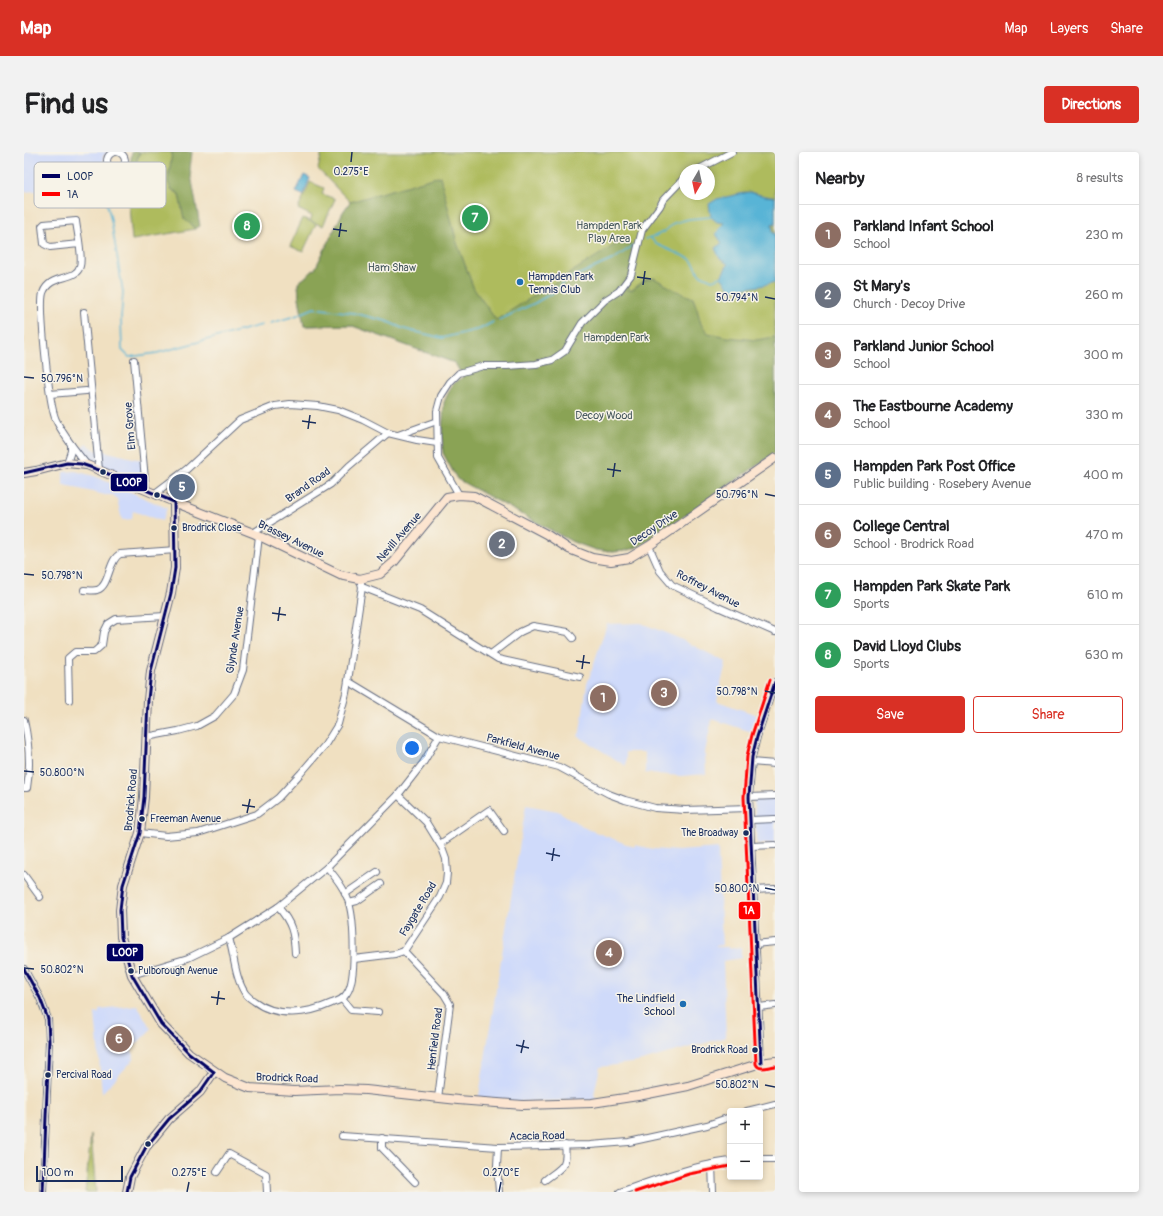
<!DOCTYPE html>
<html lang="en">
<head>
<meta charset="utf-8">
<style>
	body { margin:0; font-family:Pangolin,sans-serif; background:#f2f2f2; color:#202124 }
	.controls { position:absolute; right:12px; bottom:12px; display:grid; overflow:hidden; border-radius:4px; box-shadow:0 2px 6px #0003 }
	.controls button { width:36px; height:36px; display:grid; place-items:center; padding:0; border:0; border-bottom:1px solid #e0e0e0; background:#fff; color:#202124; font:20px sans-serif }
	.compass { position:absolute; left:655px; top:12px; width:36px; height:36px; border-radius:50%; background:#fff; box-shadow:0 2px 6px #0003; rotate:189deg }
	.scale { position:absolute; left:12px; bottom:10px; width:87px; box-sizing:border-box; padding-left:4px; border:2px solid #1b2f5e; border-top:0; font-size:11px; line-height:14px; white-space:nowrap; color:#1b2f5e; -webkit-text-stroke:3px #f7f3e8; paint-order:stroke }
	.you { position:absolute; left:388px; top:596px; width:14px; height:14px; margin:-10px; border:3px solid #fff; border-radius:50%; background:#1a73e8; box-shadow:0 0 0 6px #1a73e833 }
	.badge { display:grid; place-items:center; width:26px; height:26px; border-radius:50%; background:#d93025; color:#fff; font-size:13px; font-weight:700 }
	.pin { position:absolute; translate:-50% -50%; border:2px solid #fff; box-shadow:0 1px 4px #0006 }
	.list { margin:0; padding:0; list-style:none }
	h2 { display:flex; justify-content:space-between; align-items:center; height:52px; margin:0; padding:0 16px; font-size:17px }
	h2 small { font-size:13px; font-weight:400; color:#757577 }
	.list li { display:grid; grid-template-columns:26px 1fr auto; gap:12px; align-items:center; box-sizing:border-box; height:60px; padding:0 16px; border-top:1px solid #e0e0e0 }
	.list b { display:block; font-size:15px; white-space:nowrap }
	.list p { margin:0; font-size:13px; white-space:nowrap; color:#757577 }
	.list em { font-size:13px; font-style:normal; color:#757577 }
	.actions { display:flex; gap:8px; padding:12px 16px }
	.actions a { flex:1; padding:9px 0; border:1px solid #d93025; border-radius:4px; text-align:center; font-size:14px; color:#d93025 }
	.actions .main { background:#d93025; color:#fff }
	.map { position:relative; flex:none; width:751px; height:1040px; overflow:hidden; border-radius:4px }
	header { display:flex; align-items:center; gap:24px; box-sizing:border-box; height:56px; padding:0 20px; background:#d93025; color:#fff }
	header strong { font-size:19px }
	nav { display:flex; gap:22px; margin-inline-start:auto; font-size:14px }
	.intro { display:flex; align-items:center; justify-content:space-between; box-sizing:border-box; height:96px; padding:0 24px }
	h1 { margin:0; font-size:28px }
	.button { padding:10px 18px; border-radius:4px; background:#d93025; color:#fff; font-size:14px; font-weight:700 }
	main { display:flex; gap:24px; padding:0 24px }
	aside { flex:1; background:#fff; border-radius:4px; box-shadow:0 2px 6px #0003 }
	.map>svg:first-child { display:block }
	.built { fill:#cfdafa }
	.green { fill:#aebb5d; stroke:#64755e; fill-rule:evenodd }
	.forest { fill:#8aa354; stroke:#526959 }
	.water { fill:#58b4d6; stroke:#3a729a }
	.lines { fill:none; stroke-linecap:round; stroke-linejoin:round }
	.stream { stroke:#58b4d6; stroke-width:1.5 }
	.street-casing { stroke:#666d81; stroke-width:8 }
	.secondary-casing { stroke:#666d81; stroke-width:10 }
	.street { stroke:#fff; stroke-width:6 }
	.secondary { stroke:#fce5d0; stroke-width:8 }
	.bus-1-casing { stroke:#f7f3e8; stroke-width:6 }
	.bus-2-casing { stroke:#f7f3e8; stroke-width:6 }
	.bus-1 { stroke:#000060; stroke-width:3 }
	.bus-2 { stroke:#f00; stroke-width:3 }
	.ticks { fill:none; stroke:#1b2f5e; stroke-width:1.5 }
	.poi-dot { fill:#1f6fb2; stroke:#f7f3e8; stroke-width:1.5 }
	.bus-dot { fill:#1b2f5e; stroke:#f7f3e8; stroke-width:1.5 }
	.labels { text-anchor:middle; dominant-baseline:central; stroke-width:3; stroke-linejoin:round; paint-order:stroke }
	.bus-label { font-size:10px; fill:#1b2f5e; stroke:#f7f3e8; text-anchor:start }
	.park-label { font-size:11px; fill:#47595e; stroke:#f7f3e8 }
	.poi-label { font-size:11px; fill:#1b2f5e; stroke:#f7f3e8; text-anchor:start }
	.street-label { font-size:11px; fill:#1b2f5e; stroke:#f7f3e8 }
	.key { fill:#f7f3e8; stroke:#b5b8bf; stroke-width:1 }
	.key-label { font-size:11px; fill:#1b2f5e }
	.ticks-label { font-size:10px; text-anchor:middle; fill:#1b2f5e; stroke:#f7f3e8; stroke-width:3; stroke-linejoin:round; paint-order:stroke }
	.line-badge { stroke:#f7f3e8; stroke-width:1.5 }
	.badge-label { font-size:11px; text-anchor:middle; font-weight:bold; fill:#fff }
</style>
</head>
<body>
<header>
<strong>Map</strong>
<nav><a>Map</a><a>Layers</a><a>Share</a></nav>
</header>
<div class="intro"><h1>Find us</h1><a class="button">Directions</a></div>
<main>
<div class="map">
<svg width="751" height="1040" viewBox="0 0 751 1040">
	<rect width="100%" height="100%" fill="#f7f3e8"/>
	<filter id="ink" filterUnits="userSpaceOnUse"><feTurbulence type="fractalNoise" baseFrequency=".025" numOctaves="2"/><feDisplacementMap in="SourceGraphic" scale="8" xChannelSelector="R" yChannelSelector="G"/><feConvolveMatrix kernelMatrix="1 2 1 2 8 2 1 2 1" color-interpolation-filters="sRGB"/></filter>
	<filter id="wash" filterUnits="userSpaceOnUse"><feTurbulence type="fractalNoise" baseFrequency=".012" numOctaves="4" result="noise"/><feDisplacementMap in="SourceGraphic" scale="16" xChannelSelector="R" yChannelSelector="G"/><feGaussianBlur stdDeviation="0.9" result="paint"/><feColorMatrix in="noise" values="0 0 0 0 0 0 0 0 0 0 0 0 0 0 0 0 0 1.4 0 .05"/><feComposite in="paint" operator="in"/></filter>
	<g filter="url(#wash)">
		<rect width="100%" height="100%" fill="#f0e0c1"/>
		<!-- built -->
		<g class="built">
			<polygon points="0,0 84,0 79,4 81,33 0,40"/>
			<polygon points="62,291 73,299 80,299 117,308 119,326 118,328 77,314 66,308 55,298"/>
			<polygon points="51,319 70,324 143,356 138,369 109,359 108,367 98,368 93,347 89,343 81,343 39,333 39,320"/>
			<polygon points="617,471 652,485 702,510 693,549 733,563 728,580 688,567 681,600 682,622 657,624 621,621 621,600 602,600 602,614 554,584 556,580 563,532 583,472"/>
			<polygon points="751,646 751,691 733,692 730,647"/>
			<polygon points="502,653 534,659 561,676 610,695 611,693 628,697 654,699 694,696 698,793 692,794 692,795 704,795 705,797 717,795 717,806 699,809 702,885 614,910 576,915 570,942 572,948 454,950"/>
			<polygon points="113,853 127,877 107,898 110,907 78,941 71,861 75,861 75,857"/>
		</g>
		<!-- green -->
		<g class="green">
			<path d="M116,0H148L147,15L144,22L147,37L155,42L158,57L171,77L109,88H108L105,55L103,49L113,35C113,22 110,12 116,0Z"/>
			<path d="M298,0H751V301L624,389L611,396L600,399L588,400L572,398L549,390L433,327L419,301L418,283L419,270L439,225L431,211L326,173L280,174L275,145L274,131L291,117L319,60L326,50L294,17ZM661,18H685V42H661Z"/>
			<polygon points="286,30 300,36 298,42 311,47 299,74 286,69 288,64 274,57"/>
			<polygon points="279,66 292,72 279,100 266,94"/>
			<polygon points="67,983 72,1040 61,1040"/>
		</g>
		<!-- forest -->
		<g class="forest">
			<path d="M108,0H116C106,19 122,35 103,49L102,37Z"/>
			<polygon points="148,0 168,0 166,17 176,74 171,77 169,74 160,67 155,42 147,37 144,30"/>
			<polygon points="416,24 433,91 450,137 472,168 600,87 610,95 604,138 608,138 621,128 630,126 651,138 669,146 673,157 677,172 684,181 703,185 732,188 751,185 751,301 624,389 611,396 600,399 588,400 572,398 549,390 433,327 419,301 418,283 420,250 428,233 439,225 431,211 326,173 280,174 275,145 274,131 291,117 319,60 326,50"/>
		</g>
		<!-- water -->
		<g class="water">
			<polygon points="280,23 286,26 279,43 272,40"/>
			<polygon points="725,40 741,44 751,45 751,71 748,72 749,81 751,82 751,130 736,134 707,138 697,125 704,112 696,107 691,96 698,91 692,82 700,71 693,70 687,65 685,52 693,47"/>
		</g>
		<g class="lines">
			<!-- stream -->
			<g class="stream">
				<polyline points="80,39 87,68 99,140 97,166 98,198 105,205 133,201 238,173"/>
				<polyline points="626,85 632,92 666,107 671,113 675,122 688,128 697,125"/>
				<polyline points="621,87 631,84 641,79 650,71 665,67 687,65"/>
				<polyline points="547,126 590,107 610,93"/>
				<polyline points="475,168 511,151 528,141 541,129"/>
				<polyline points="247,171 271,164 290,156 330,161 362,169 380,177 418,186 456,177 469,170"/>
			</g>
		</g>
	</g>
	<g filter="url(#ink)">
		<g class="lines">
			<!-- street casing -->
			<g class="street-casing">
				<g id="street">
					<circle cx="92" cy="9" r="9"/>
					<polyline points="94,18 97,30 97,37"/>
					<polyline points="673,18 708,0"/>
					<path d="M55,92L26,95L20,92L18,74L20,72L52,69C53,79 59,104 56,114C52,130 26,121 19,141C15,156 25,254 32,268C40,285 52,299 63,313"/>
					<polyline points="60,160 75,318"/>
					<polyline points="110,208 122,338"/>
					<polyline points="26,242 62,239"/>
					<polyline points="374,283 413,269"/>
					<polyline points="43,311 47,299 47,293"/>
					<polyline points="130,342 163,317 216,268 251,254 266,252 294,254 314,258 339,268 364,281 393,288 413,291"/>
					<polyline points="435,343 414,306 413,259 417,244 426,230 435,221 459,214 483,214 512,212 528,208 541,199 558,171 581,148 595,139 607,123 618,78 636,54 639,48 661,25"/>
					<polyline points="229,381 307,332 325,314 364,281"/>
					<polyline points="625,394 636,419 648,433 694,455 751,480"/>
					<polyline points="338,435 396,458 474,507 556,525"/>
					<path d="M60,438C64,438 69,439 73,438C86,434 84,408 96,402L152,398"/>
					<polyline points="467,502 496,480 509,474 544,480 549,486"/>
					<polyline points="324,529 415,584 535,615 585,642 601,648 631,656 661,658 725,656"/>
					<polyline points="45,548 44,506 51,500 70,500 78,493 80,480 84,472 92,467 141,464"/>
					<path d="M0,568C5,591 7,613 3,636H0"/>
					<polyline points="122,585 154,579 173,574 191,564 210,542 219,518 235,384"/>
					<polyline points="727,610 751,612"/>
					<polyline points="725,645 751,644"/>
					<polyline points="726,668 751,667"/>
					<polyline points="116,681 142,684 174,681 233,662 254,646 277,621 301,593 314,572 322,541 324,529 338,435 336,427"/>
					<polyline points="416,692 465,658 480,679"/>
					<polyline points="727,694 751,693"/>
					<polyline points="0,723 16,745"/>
					<polyline points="729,738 751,737"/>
					<polyline points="321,742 353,720"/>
					<polyline points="325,751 333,749 357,732"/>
					<path d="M254,755C268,771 270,781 271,801"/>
					<path d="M205,786C210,803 211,826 221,841C223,844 227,847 230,849C252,866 284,862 308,851C314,849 320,847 323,841C333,827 330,768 325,751C321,737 312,726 303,715"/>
					<polyline points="731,792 751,790"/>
					<polyline points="380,799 420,842 426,852 414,946"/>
					<polyline points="330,807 371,802 380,799 416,745 422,731 423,721 422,707 418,696 402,670 374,643"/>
					<polyline points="0,817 16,846 24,867 25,889 19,1040"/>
					<polyline points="108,823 164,806 205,786 254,755 303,715 374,643 399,611 415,584"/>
					<polyline points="318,847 327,858 354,860"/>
					<polyline points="735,855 751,853"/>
					<polyline points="737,911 725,645 728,605 733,585 751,530"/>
					<polyline points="723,959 751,952"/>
					<polyline points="318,984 474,995 566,993 605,990 683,973 706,965"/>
					<polyline points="358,986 358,996 391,1030"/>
					<polyline points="474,995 473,1014 475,1040"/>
					<polyline points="736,1007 751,1007"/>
					<polyline points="688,1012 689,1040"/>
					<polyline points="193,1020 205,1002 242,1022 243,1040"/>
					<path d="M521,1028C537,1015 544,1016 541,993"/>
					<path d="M596,1040C632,1027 668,1014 706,1009"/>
				</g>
			</g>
			<!-- secondary casing -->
			<g class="secondary-casing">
				<g id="secondary">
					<polyline points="0,321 12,319 43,311 63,313 150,350 229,381 316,423 336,427 356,422 370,410 423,345 435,343 450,344 522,382 545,397 568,406 587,409 605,406 625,394 751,306"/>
					<polyline points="150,350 151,416 147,441 127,519 124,548 120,645 116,681 99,733 96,758 97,785 108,823 124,850 137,872 165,901 201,926 226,936 270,939 316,937 342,938 434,948 499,953 568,951 614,944 664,934 737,911 751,909"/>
					<polyline points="103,1040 106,1025 122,995 145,967 176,940 190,920"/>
				</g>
			</g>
			<!-- street -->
			<use href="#street" class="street"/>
			<!-- secondary -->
			<use href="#secondary" class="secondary"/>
			<!-- bus-1 casing -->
			<g class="bus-1-casing">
				<g id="bus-1">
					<polyline points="0,321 43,311 57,312 75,318 150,350"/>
					<polyline points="150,350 151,416 147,441 127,519 124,548 120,645 116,681 99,733 96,758 97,785 108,823 137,872 165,901 190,920"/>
					<polyline points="0,817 16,846 24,867 25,889 19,1040"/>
					<polyline points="737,911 725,645 728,605 733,585 751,530"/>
					<polyline points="103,1040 106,1025 122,995 145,967 176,940 190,920"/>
				</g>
			</g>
			<!-- bus-2 casing -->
			<g class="bus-2-casing">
				<g id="bus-2">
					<path d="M746,528L728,583L723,604L720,645L732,912C735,919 744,915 751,914"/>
					<polyline points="611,1040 665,1022 706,1014"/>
				</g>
			</g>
			<!-- bus-1 -->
			<use href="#bus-1" class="bus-1"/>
			<!-- bus-2 -->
			<use href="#bus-2" class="bus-2"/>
		</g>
	</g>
	<!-- ticks -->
	<path class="ticks" d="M327,10L328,0M309,77L323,79M315,85L317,71M613,125L627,127M619,133L621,119M741,145L751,147M0,225L10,226M278,269L292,271M284,277L286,263M583,317L597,319M589,325L591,311M741,342L751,344M0,422L10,423M248,461L262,463M254,469L256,455M552,509L566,511M558,517L560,503M741,539L751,541M0,619L10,620M218,653L231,655M223,661L226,647M522,701L536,704M528,709L530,696M741,736L751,738M0,816L10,817M187,845L201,847M193,853L195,839M492,893L505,896M497,901L500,888M741,933L751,935M163,1040L165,1030M475,1040L477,1030"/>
	<!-- markers -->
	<g class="poi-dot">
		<circle cx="496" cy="130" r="4"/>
		<circle cx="659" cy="852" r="4"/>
	</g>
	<g class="bus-dot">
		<circle cx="79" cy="320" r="3.5"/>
		<circle cx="133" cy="343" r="3.5"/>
		<circle cx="150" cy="376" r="3.5"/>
		<circle cx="118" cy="667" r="3.5"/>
		<circle cx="722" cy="681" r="3.5"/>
		<circle cx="107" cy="819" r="3.5"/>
		<circle cx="731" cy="898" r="3.5"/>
		<circle cx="24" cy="923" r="3.5"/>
		<circle cx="124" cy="992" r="3.5"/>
	</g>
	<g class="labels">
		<!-- bus labels -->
		<g class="bus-label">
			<text x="158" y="376">Brodrick Close</text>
			<text x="126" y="667">Freeman Avenue</text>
			<text x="714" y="681" text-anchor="end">The Broadway</text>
			<text x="114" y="819">Pulborough Avenue</text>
			<text x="724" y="898" text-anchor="end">Brodrick Road</text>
			<text x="32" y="923">Percival Road</text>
		</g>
		<!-- park labels -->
		<g class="park-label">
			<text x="585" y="73">Hampden Park<tspan x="585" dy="13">Play Area</tspan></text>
			<text x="368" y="115">Ham Shaw</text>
			<text x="592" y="185">Hampden Park</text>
			<text x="580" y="263">Decoy Wood</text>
		</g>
		<!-- poi labels -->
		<g class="poi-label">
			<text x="504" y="124">Hampden Park<tspan x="504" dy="13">Tennis Club</tspan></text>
			<text x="651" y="846" text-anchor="end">The Lindfield<tspan x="651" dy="13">School</tspan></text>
		</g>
		<!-- street labels -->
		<g class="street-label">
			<text transform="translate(106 274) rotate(-95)">Elm Grove</text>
			<text transform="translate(284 333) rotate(-35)">Brand Road</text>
			<text transform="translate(630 376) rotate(-34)">Decoy Drive</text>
			<text transform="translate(375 385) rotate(-49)">Nevill Avenue</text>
			<text transform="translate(267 387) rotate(26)">Brassey Avenue</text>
			<text transform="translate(684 437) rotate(27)">Roffrey Avenue</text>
			<text transform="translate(211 488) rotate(-81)">Glynde Avenue</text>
			<text transform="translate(499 595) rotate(15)">Parkfield Avenue</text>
			<text transform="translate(107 648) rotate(-85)">Brodrick Road</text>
			<text transform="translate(394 757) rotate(-59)">Faygate Road</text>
			<text transform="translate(411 887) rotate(-83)">Henfield Road</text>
			<text transform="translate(263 926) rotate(2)">Brodrick Road</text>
			<text transform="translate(513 984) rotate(-1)">Acacia Road</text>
		</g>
	</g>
	<!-- legend -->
	<rect x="10" y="10" width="132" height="46" rx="6" class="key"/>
	<rect x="18" y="22" width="18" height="4" fill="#000060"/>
	<rect x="18" y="40" width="18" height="4" fill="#f00"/>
	<g class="key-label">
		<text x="43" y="28">LOOP</text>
		<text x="43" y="46">1A</text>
	</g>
	<g class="ticks-label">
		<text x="327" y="23">0.275°E</text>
		<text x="713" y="149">50.794°N</text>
		<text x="38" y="230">50.796°N</text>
		<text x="713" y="346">50.796°N</text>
		<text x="38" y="427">50.798°N</text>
		<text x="713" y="543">50.798°N</text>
		<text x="38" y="624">50.800°N</text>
		<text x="713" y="740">50.800°N</text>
		<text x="38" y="821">50.802°N</text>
		<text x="713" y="936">50.802°N</text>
		<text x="165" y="1024">0.275°E</text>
		<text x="477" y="1024">0.270°E</text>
	</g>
	<g class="line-badge">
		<rect x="86" y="321" width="38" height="19" rx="4" fill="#000060"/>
		<rect x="714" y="749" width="23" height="19" rx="4" fill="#f00"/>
		<rect x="82" y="791" width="38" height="19" rx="4" fill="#000060"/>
	</g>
	<g class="badge-label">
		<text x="105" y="334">LOOP</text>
		<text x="725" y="762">1A</text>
		<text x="101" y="804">LOOP</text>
	</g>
</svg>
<div class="controls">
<button>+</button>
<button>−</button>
</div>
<svg class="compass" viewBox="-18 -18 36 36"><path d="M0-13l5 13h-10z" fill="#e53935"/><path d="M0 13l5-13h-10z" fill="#757577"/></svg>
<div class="scale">100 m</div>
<div class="you"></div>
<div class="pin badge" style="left:579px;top:546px;background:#8d6e63">1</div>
<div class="pin badge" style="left:478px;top:392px;background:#6b7280">2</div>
<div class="pin badge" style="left:640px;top:541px;background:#8d6e63">3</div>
<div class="pin badge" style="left:585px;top:801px;background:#8d6e63">4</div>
<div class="pin badge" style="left:158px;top:335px;background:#5c6f8a">5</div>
<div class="pin badge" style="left:95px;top:887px;background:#8d6e63">6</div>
<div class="pin badge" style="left:451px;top:66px;background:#2e9e5b">7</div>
<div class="pin badge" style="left:223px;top:74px;background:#2e9e5b">8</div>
</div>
<aside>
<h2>Nearby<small>8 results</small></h2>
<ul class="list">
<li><span class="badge" style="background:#8d6e63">1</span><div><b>Parkland Infant School</b><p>School</p></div><em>230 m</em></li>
<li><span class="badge" style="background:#6b7280">2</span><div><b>St Mary's</b><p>Church · Decoy Drive</p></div><em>260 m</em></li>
<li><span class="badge" style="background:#8d6e63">3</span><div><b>Parkland Junior School</b><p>School</p></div><em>300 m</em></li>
<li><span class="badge" style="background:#8d6e63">4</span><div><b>The Eastbourne Academy</b><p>School</p></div><em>330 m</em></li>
<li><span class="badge" style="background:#5c6f8a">5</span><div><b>Hampden Park Post Office</b><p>Public building · Rosebery Avenue</p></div><em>400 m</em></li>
<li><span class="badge" style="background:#8d6e63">6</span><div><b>College Central</b><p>School · Brodrick Road</p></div><em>470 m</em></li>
<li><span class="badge" style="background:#2e9e5b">7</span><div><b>Hampden Park Skate Park</b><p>Sports</p></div><em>610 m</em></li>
<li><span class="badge" style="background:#2e9e5b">8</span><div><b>David Lloyd Clubs</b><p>Sports</p></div><em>630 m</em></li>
</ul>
<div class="actions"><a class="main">Save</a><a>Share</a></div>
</aside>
</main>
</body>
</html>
